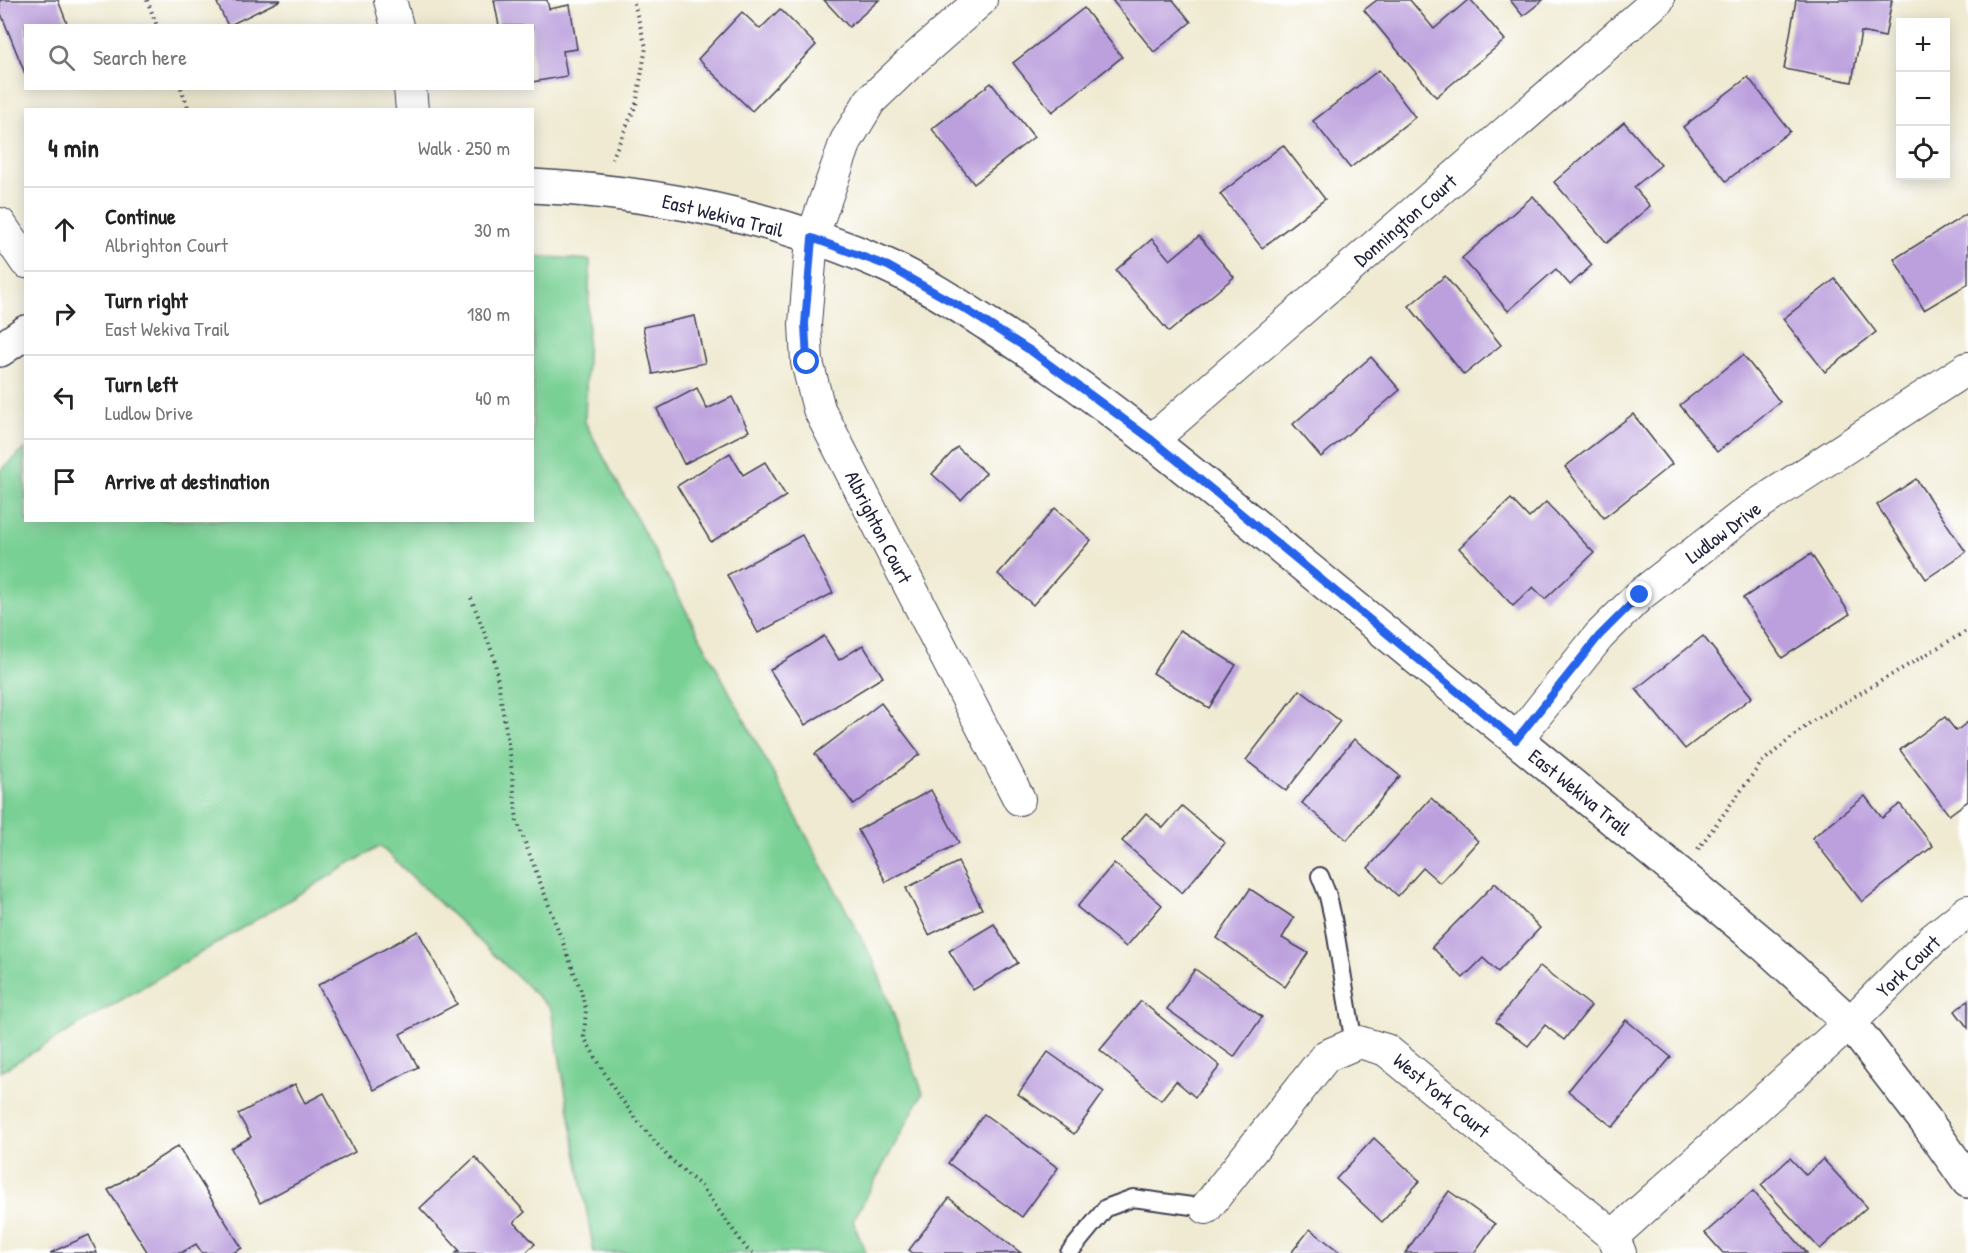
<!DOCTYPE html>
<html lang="en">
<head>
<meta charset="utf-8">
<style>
	body { margin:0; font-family:"Patrick Hand",sans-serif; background:#f2f2f2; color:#222 }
	.controls { position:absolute; right:18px; top:18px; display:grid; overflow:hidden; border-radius:0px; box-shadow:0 3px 15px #0003 }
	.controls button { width:54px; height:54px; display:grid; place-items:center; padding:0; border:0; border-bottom:2px solid #e0e0e0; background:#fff; color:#222; font:30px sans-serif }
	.stop { position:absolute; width:18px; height:18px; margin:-14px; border:4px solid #2563eb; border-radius:50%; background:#fff }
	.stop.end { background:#2563eb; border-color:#fff; box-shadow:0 2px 6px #0008 }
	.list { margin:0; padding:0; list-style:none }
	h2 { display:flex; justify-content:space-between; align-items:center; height:78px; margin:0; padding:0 24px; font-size:26px }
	h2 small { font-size:20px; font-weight:400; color:#767676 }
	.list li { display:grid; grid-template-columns:39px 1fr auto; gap:18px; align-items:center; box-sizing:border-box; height:84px; padding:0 24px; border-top:2px solid #e0e0e0 }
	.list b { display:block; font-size:22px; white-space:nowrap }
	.list p { margin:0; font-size:20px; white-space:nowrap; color:#767676 }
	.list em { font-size:20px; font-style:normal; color:#767676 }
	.icon { flex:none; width:33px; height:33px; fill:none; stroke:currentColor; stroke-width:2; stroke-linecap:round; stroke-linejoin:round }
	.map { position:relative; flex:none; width:1968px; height:1253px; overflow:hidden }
	.search { position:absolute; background:#fff; box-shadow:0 3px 15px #0003; left:24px; top:24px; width:510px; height:66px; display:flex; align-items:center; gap:15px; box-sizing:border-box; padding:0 21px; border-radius:0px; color:#767676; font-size:22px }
	.panel { position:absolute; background:#fff; box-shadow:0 3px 15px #0003; left:24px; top:108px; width:510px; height:414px; border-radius:0px }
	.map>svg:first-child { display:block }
	.green { fill:#79d094; stroke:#4e7968; stroke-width:1.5 }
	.building { fill:#bca0dd }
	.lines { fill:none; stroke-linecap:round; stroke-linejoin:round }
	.lane-casing { stroke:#414052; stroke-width:20 }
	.street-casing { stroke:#414052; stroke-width:34 }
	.secondary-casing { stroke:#414052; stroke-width:36 }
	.path { stroke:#414052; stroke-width:4; stroke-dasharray:1.5 4.5; stroke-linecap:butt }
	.lane { stroke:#fff; stroke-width:16 }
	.street { stroke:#fff; stroke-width:32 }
	.secondary { stroke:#fff; stroke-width:33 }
	.route { stroke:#2563eb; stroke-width:8 }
	.labels { text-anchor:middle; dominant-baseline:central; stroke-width:6; stroke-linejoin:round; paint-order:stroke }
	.street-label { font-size:20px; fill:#22223b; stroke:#fff }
</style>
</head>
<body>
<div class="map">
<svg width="1968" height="1253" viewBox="0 0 1968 1253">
	<rect width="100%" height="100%" fill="#fff"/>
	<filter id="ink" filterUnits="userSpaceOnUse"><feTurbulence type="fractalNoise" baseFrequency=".0167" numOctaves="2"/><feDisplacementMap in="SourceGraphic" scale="12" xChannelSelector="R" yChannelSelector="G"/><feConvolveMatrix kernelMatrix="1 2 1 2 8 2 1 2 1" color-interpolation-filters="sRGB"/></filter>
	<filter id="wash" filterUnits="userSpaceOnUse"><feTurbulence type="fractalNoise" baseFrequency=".008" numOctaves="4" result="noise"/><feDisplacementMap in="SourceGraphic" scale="24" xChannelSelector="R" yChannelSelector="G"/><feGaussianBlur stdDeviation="1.35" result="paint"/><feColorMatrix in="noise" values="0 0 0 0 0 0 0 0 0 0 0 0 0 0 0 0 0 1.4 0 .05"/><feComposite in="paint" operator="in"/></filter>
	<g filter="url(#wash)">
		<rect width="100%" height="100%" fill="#efead1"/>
		<!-- green -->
		<polygon class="green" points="533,256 590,260 585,422 874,962 923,1093 853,1221 866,1253 594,1253 551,1009 380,846 0,1072 0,471 25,449 26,520 532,520"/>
		<g id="blocks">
			<!-- building -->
			<g class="building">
				<polygon points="0,0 58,0 68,26 26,26 26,76 0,11"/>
				<polygon points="224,0 281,0 228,26 217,3"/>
				<polygon points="494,0 547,0 549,9 570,5 577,49 563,51 567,76 532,82 532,26 499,26"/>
				<polygon points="824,0 879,0 849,27"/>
				<polygon points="1112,0 1173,0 1191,22 1154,52"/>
				<polygon points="1377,0 1410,0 1434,29 1468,0 1471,0 1505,40 1436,97 1364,10"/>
				<polygon points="1510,0 1543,0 1523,16"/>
				<polygon points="1796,0 1892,0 1885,37 1861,32 1852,82 1784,69"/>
				<polygon points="1084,8 1122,57 1052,112 1013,63"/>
				<polygon points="780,9 816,45 752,111 698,59 742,12 760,29"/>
				<polygon points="1379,70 1415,117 1350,168 1313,121"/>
				<polygon points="1748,77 1790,131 1726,181 1683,127"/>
				<polygon points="991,83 1034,137 974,184 932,129"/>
				<polygon points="1624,122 1661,165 1634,187 1650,206 1607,243 1554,182"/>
				<polygon points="1283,145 1325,199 1262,248 1220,194"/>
				<polygon points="1533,196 1592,265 1570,285 1556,269 1508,311 1462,258"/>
				<polygon points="1968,213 1968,284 1924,310 1894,259"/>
				<polygon points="1199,236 1234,277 1169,332 1116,270 1152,239 1170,260"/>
				<polygon points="1445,276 1501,345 1464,375 1409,306"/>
				<polygon points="1835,279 1876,332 1825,372 1783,319"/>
				<polygon points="695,316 705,363 653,374 643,327"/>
				<polygon points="1743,355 1780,402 1717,452 1680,405"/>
				<polygon points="1371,357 1400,390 1321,457 1293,424"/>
				<polygon points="697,388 707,409 732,397 749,431 684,464 657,409"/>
				<polygon points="1633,414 1672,464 1604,518 1565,467"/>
				<polygon points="957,447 986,473 961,500 932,474"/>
				<polygon points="730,453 743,475 765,462 786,496 711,542 677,486"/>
				<polygon points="1916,479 1966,552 1926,579 1877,505"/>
				<polygon points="1511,499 1529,518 1546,502 1594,553 1545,599 1533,587 1513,606 1459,548"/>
				<polygon points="1055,508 1091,540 1033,605 998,574"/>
				<polygon points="802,535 833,593 758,633 727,575"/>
				<polygon points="1811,554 1850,614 1782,658 1743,598"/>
				<polygon points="1180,630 1236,665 1209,708 1153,673"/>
				<polygon points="824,636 839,660 863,645 883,677 805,725 770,670"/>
				<polygon points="1703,636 1752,697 1685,749 1636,689"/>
				<polygon points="1300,690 1340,721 1286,791 1246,760"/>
				<polygon points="881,703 920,754 854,805 815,754"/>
				<polygon points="1945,717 1956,731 1968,722 1968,801 1949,815 1900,750"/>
				<polygon points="1354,739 1400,776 1347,840 1302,803"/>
				<polygon points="931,790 959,843 886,882 858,830"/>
				<polygon points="1865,796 1882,818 1900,804 1933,846 1862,902 1812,838"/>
				<polygon points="1431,798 1478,841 1440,883 1423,868 1398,896 1368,868"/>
				<polygon points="1182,806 1225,843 1182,893 1122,841 1146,813 1163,828"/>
				<polygon points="958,862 982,909 929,935 906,888"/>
				<polygon points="1114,863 1162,905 1126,947 1077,907"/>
				<polygon points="1495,883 1540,928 1498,972 1483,958 1463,978 1432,947"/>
				<polygon points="1250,889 1294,918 1282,938 1308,953 1285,987 1217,938"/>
				<polygon points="994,924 1018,963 973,990 949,951"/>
				<polygon points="418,931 457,1004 400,1034 418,1067 374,1090 318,985"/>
				<polygon points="1540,966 1591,1006 1564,1040 1545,1025 1528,1046 1496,1022"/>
				<polygon points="1195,969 1262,1017 1234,1057 1167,1009"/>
				<polygon points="1968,1000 1968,1028 1955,1011"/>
				<polygon points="1141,1001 1220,1066 1195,1097 1176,1081 1161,1100 1100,1050"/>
				<polygon points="1626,1020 1671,1057 1613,1127 1568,1091"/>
				<polygon points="1048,1052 1104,1092 1074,1134 1018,1094"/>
				<polygon points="295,1084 305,1103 324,1093 355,1152 260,1203 231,1148 251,1137 238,1114"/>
				<polygon points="984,1114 1058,1168 1022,1217 948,1163"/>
				<polygon points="1374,1138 1420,1181 1382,1222 1336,1179"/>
				<polygon points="178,1146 242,1248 233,1253 202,1253 196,1244 181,1253 148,1253 108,1190"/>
				<polygon points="475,1157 525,1212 514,1222 535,1244 525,1253 456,1253 459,1250 420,1208"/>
				<polygon points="1790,1158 1806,1175 1823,1159 1867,1207 1820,1249 1761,1185"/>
				<polygon points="1449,1191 1495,1224 1474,1253 1405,1253"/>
				<polygon points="1753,1191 1807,1253 1723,1253 1705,1233"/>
				<polygon points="949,1198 1021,1253 913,1253 909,1250"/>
				<polygon points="1310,1229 1341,1253 1291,1253"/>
				<polygon points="89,1235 97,1253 50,1253"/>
			</g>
		</g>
	</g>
	<g filter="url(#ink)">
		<use href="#blocks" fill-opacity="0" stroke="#414052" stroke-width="1.5"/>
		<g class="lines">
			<!-- lane casing -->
			<g class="lane-casing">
				<g id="lane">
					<polyline points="1320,876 1328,896 1333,918 1354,1044"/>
					<polyline points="1069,1253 1106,1208 1133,1198 1206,1208"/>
				</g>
			</g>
			<!-- street casing -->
			<g class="street-casing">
				<g id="street">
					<polyline points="390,0 397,26"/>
					<polyline points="981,0 913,60 870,101 846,141 812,238 805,324 807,362 819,409 1019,799"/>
					<polyline points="410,88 412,110"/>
					<polyline points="0,224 26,262"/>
					<polyline points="1152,440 1658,0"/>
					<polyline points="1516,740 1599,636 1640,595 1748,511 1968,368"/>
					<polyline points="1206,1208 1326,1056 1359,1042 1386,1050 1613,1236 1620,1253"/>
					<polyline points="1613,1236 1850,1023 1933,939 1968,911"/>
				</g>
			</g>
			<!-- secondary casing -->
			<g class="secondary-casing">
				<g id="secondary">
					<path d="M532,186C653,192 775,216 886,265C920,280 958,305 989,325C1098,394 1197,477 1296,559C1453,688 1611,816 1767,947L1850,1023L1925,1120L1968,1181"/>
					<polyline points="0,350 26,332"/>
				</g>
			</g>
			<!-- path -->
			<g class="path">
				<polyline points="147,0 157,26"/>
				<polyline points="181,88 189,110"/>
				<polyline points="612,159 636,105 646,47 633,0"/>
				<polyline points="471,598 494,657 510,755 517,821 580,988 586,1009 584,1037 615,1091 640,1124 669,1158 701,1186 747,1249 753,1253"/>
				<polyline points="1698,849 1762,762 1811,722 1968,630"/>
			</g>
			<!-- lane -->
			<use href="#lane" class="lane"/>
			<!-- street -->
			<use href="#street" class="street"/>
			<!-- secondary -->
			<use href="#secondary" class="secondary"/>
		</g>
	</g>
	<g class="lines" filter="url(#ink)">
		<!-- route -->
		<polyline class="route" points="807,362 805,324 812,238 888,266 968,311 1031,351 1152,440 1516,740 1599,636 1640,595"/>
	</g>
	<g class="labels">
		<!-- street labels -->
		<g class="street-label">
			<text transform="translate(723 215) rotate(14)">East Wekiva Trail</text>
			<text transform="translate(1405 220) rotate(-41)">Donnington Court</text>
			<text transform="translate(879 527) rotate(63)">Albrighton Court</text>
			<text transform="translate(1723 532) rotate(-37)">Ludlow Drive</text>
			<text transform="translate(1580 792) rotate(39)">East Wekiva Trail</text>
			<text transform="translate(1908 966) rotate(-44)">York Court</text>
			<text transform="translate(1442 1095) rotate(40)">West York Court</text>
		</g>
	</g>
</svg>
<div class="controls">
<button>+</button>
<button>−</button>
<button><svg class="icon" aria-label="locate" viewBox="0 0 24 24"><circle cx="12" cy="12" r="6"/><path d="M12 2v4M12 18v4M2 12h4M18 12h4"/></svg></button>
</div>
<div class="stop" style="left:807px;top:362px"></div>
<div class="stop end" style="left:1640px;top:595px"></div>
<div class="search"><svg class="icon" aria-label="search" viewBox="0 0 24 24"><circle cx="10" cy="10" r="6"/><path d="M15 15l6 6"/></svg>Search here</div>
<section class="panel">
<h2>4 min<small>Walk · 250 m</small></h2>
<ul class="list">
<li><svg class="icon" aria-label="ahead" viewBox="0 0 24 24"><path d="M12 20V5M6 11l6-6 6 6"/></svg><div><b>Continue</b><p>Albrighton Court</p></div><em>30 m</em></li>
<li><svg class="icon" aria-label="right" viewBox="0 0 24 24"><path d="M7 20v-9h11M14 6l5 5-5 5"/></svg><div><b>Turn right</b><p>East Wekiva Trail</p></div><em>180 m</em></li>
<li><svg class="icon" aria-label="left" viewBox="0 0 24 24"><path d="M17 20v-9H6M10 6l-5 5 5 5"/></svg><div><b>Turn left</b><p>Ludlow Drive</p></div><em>40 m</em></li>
<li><svg class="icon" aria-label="arrive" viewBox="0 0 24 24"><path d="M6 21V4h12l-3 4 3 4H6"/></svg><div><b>Arrive at destination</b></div></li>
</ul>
</section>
</div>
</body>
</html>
